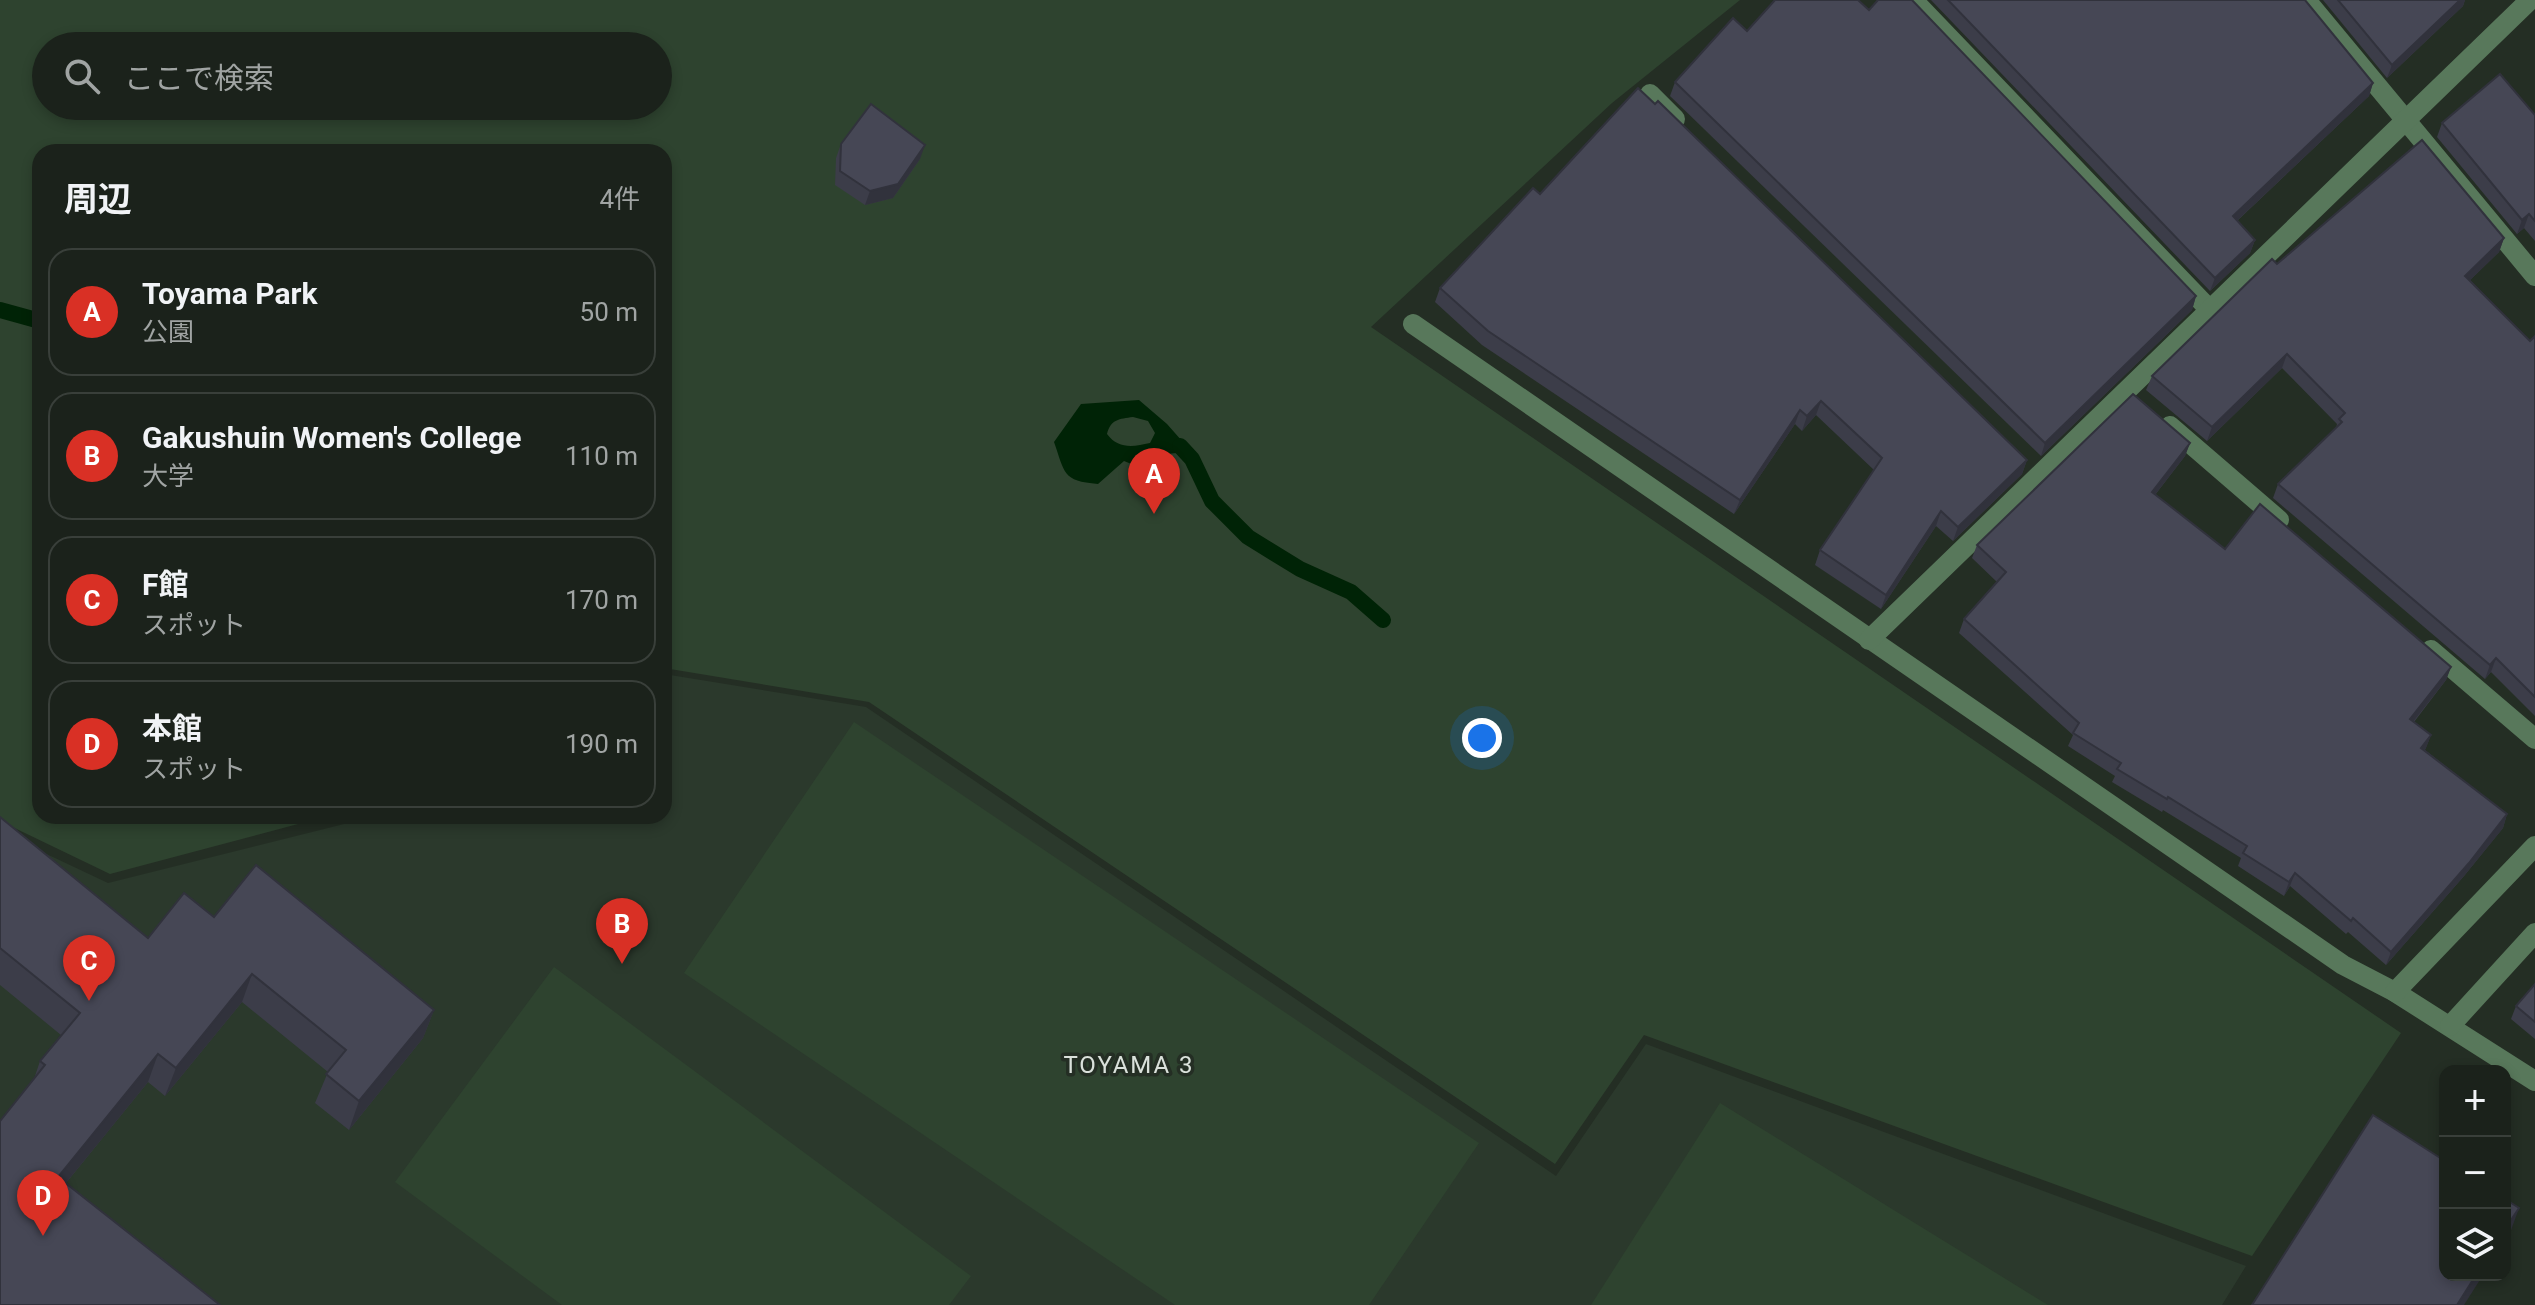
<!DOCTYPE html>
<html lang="ja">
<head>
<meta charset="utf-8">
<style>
	body { margin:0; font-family:Roboto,"Noto Sans JP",sans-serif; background:#282f28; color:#f1f3f6 }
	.controls { position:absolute; right:24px; bottom:24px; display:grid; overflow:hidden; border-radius:16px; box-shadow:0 4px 12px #0003 }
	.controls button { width:72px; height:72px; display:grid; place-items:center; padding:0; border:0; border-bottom:2px solid #393f3a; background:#1b221b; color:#f1f3f6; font:40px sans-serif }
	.you { position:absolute; left:1482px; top:738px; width:28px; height:28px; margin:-20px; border:6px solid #fff; border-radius:50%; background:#1a73e8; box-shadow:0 0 0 12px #1a73e833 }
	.badge { display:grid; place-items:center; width:52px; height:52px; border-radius:50%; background:#d93025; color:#fff; font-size:26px; font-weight:700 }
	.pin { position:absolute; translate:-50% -66px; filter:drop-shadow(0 2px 4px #0008) }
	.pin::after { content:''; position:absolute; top:42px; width:28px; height:24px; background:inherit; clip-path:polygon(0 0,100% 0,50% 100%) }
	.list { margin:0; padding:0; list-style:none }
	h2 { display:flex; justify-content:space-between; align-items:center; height:104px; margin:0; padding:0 32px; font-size:34px }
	h2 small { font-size:26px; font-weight:400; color:#a0a4a3 }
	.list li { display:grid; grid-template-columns:52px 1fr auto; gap:24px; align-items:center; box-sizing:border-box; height:128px; margin:0 16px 16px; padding:0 16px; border:2px solid #393f3a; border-radius:24px }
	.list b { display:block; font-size:30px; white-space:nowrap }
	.list p { margin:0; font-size:26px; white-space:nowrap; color:#a0a4a3 }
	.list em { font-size:26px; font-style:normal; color:#a0a4a3 }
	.icon { flex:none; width:44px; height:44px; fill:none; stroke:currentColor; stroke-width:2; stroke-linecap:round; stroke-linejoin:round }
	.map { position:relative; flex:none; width:2535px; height:1305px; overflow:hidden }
	.search { position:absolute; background:#1b221b; box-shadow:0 4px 12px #0003; left:32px; top:32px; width:640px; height:88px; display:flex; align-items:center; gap:20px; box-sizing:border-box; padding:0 28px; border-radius:44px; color:#a0a4a3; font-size:30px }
	.panel { position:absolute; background:#1b221b; box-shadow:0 4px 12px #0003; left:32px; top:144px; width:640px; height:680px; border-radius:24px }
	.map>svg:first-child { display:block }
	.built { fill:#2b392c }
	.green { fill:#2e432f; fill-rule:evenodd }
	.water { fill:#002306; fill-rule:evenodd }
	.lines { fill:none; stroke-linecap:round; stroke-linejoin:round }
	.stream { stroke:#002306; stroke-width:16 }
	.minor { stroke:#58785b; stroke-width:20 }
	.wall { fill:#3c3d49 }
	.shaded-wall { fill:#31323c }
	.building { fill:#464755; stroke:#31323c; stroke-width:2 }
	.labels { text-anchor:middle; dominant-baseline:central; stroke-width:7; stroke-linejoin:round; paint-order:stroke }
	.neighbourhood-label { font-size:24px; letter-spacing:2px; fill:#dae1db; stroke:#242e24 }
</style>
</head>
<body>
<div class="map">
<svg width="2535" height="1305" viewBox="0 0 2535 1305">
	<rect width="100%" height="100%" fill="#242e24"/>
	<!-- built -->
	<polygon class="built" points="664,674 866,707 1556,1176 1646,1044 2246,1266 2222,1305 0,1305 0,832 108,883 376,816 664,816"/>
	<!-- green -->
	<g class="green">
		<path d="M0,0H1740L1612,103L1371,327L2401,1033L2252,1256L1644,1035L1555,1164L869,702L664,668V152H40V816H328L110,874L0,821ZM46,46H658V106H46Z"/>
		<polygon points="854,722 1479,1143 1369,1305 1175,1305 684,973"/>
		<polygon points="554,967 971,1276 949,1305 562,1305 395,1182"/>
		<polygon points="1720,1103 2048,1305 1591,1305"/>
	</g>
	<!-- water -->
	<path class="water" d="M1139,400L1167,424L1182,441L1177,453C1161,453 1153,462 1139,467L1124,461L1098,484C1062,481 1065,473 1054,442L1081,404ZM1133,417L1148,421L1155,433L1150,443C1133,447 1118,449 1107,434C1111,419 1119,419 1133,417Z"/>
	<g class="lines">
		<!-- stream -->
		<g class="stream">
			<polyline points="0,310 40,321"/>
			<polyline points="1180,446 1192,459 1212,501 1248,537 1300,569 1351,592 1383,620"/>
		</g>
		<!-- minor -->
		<g class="minor">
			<polyline points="1913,0 2210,310"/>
			<polyline points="2306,0 2535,276"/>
			<polyline points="1650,94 1675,119"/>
			<polyline points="1413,324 2343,965 2395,992 2535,1081"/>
			<polyline points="2170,426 2279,520"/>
			<polyline points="1869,640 2530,0"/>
			<polyline points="2431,650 2535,739"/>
			<polyline points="2395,992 2535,846"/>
			<polyline points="2450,1026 2535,933"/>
		</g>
	</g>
	<!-- wall -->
	<g class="wall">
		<polygon points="1931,0 2305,0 2373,83 2369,96 2237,221 2255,240 2250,253 2210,291"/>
		<polygon points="2323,0 2465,0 2463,6 2387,78"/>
		<polygon points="1869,10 2196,296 2192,310 2041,456 1670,96 1675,82 1747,31"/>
		<polygon points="2535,115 2535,241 2524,228 2517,234 2437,137 2442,123"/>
		<polygon points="841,144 920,159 893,198 865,205 835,185 836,158"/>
		<polygon points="1540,194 2027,460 2022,474 1953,541 1936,526 1881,609 1815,565 1820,550 1874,470 1816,415 1802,431 1795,424 1734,514 1482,345 1435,302 1440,288"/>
		<polygon points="2504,238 2499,252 2470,280 2530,341 2535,336 2535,716 2491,672 2485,679 2273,498 2278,484 2336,428 2337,424 2282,368 2207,441 2146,390 2152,376 2277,264"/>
		<polygon points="2190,443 2185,456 2155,495 2225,549 2451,667 2446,680 2414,722 2431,735 2425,750 2507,814 2503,828 2464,876 2386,965 2348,932 2346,934 2290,886 2284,896 2238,866 2241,858 2163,810 2162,812 2112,782 2115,776 2068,746 2073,735 1959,633 1964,619 1997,582 1972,558 1977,545"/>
		<polygon points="0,817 148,938 214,917 434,1010 423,1038 349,1130 315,1103 328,1072 242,1002 165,1096 148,1082 66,1183 0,1305 34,1079 40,1061 61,1035 0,985"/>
		<polygon points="2535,984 2535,1039 2511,1019 2516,1006"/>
	</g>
	<!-- shaded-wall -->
	<g class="shaded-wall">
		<polygon points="2460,0 2465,0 2463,6 2387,78 2392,65"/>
		<polygon points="2373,83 2369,96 2228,229 2233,216"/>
		<polygon points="925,145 920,159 893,198 865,205 870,191"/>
		<polygon points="2529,214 2524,228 2517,234 2522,220"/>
		<polygon points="2504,238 2499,252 2460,290 2465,276"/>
		<polygon points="2255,240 2250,253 2210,291 2215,278"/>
		<polygon points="2196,296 2192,310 2041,456 2045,443"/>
		<polygon points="2287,354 2282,368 2207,441 2212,427"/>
		<polygon points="1821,401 1816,415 1802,431 1807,416"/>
		<polygon points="1800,410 1795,424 1734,514 1740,500"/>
		<polygon points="2190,443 2185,456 2147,505 2152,492"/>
		<polygon points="2027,460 2022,474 1953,541 1958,527"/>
		<polygon points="1941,511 1936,526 1881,609 1886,595"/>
		<polygon points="2496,658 2491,672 2485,679 2490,665"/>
		<polygon points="2451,667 2446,680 2405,732 2410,719"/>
		<polygon points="2431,735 2426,748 2416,761 2421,748"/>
		<polygon points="2507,814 2503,828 2464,876 2386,965 2391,952"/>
		<polygon points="2295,873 2290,886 2284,896 2289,882"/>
		<polygon points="252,974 242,1002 165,1096 176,1068"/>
		<polygon points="434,1010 423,1038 349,1130 359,1101"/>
		<polygon points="158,1054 148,1082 48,1205 58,1177"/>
		<polygon points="2519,1208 2510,1233 2505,1240 2505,1229"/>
		<polygon points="2476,1275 2483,1275 2464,1305 2457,1305"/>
	</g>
	<!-- building -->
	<g class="building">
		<polygon points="1775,0 1858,0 1869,10 1878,0 1912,0 2196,296 2045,443 1675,82 1733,18 1747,31"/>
		<polygon points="1948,0 2305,0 2373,83 2233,216 2255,240 2215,278"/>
		<polygon points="2338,0 2460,0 2392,65"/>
		<polygon points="2500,74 2535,115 2535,221 2529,214 2522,220 2442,123"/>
		<polygon points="1638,88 1655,104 1658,101 2027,460 1958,527 1941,511 1886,595 1820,550 1882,458 1821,401 1807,416 1800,410 1740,500 1488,331 1440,288 1533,188 1540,194"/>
		<polygon points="871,104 925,145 898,184 870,191 840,171 841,144"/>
		<polygon points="2422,140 2504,238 2465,276 2530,341 2535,336 2535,697 2496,658 2490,665 2278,484 2342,422 2339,419 2345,413 2287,354 2212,427 2152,376 2272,259 2277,264"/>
		<polygon points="2133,394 2190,443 2152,492 2225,549 2260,504 2451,667 2410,719 2431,735 2421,748 2507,814 2469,863 2391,952 2353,918 2351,921 2295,873 2289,882 2243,853 2247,846 2168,797 2167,799 2117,769 2121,763 2073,733 2079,723 1964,619 2006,572 1977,545"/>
		<polygon points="0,817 148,938 184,893 214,917 256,865 434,1010 359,1101 326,1074 346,1050 252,974 176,1068 158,1054 58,1177 220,1305 0,1305 0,1121 45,1065 40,1061 80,1013 0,948"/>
		<polygon points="2535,984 2535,1022 2516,1006"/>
		<polygon points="2373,1115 2445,1161 2445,1275 2476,1275 2457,1305 2252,1305"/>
		<polygon points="2505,1199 2519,1208 2505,1229"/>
	</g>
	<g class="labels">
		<!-- neighbourhood labels -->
		<g class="neighbourhood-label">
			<text x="1129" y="1065">TOYAMA 3</text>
		</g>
	</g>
</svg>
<div class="controls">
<button>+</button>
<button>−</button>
<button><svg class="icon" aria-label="layers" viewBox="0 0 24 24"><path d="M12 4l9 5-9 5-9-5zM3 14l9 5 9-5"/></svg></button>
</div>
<div class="you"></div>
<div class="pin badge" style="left:1154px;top:514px">A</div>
<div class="pin badge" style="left:622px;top:964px">B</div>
<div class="pin badge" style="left:89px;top:1001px">C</div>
<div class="pin badge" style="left:43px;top:1236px">D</div>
<div class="search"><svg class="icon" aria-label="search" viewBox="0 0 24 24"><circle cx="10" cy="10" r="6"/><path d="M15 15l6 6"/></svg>ここで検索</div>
<section class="panel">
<h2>周辺<small>4件</small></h2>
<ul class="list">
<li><span class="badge">A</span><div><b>Toyama Park</b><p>公園</p></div><em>50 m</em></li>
<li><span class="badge">B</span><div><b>Gakushuin Women's College</b><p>大学</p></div><em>110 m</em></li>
<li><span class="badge">C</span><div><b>F館</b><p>スポット</p></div><em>170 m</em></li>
<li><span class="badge">D</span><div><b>本館</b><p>スポット</p></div><em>190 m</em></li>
</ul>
</section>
</div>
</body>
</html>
